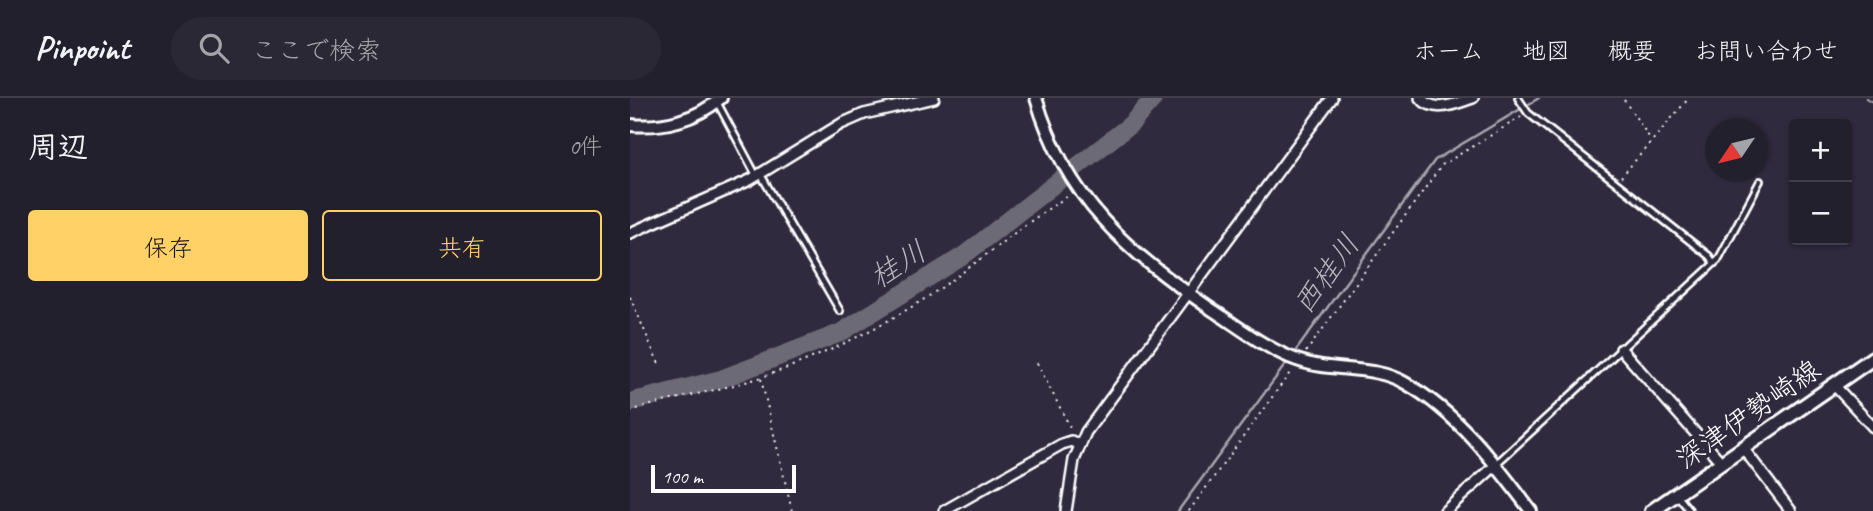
<!DOCTYPE html>
<html lang="ja">
<head>
<meta charset="utf-8">
<style>
	body { margin:0; font-family:Caveat,"Klee One",sans-serif; background:#2b2836; color:#f1f3f6 }
	.controls { position:absolute; right:21px; top:21px; display:grid; overflow:hidden; border-radius:7px; box-shadow:0 2px 5px #0004 }
	.controls button { width:63px; height:63px; display:grid; place-items:center; padding:0; border:0; border-bottom:2px solid #403e4a; background:#23202e; color:#f1f3f6; font:35px sans-serif }
	.compass { position:absolute; left:1075px; top:21px; width:63px; height:63px; border-radius:50%; background:#23202e; box-shadow:0 2px 5px #0004; rotate:235deg }
	.scale { position:absolute; left:21px; bottom:18px; width:145px; box-sizing:border-box; padding-left:7px; border:4px solid #fff; border-top:0; font-size:19px; line-height:24px; white-space:nowrap; color:#fff; -webkit-text-stroke:5px #2f2a3d; paint-order:stroke }
	.list { margin:0; padding:0; list-style:none }
	h2 { display:flex; justify-content:space-between; align-items:center; height:91px; margin:0; padding:0 28px; font-size:30px }
	h2 small { font-size:23px; font-weight:400; color:#a3a3aa }
	.actions { display:flex; gap:14px; padding:21px 28px }
	.actions a { flex:1; padding:16px 0; border:2px solid #ffd166; border-radius:7px; text-align:center; font-size:24px; color:#ffd166 }
	.actions .main { background:#ffd166; color:#111 }
	.icon { flex:none; width:38px; height:38px; fill:none; stroke:currentColor; stroke-width:2; stroke-linecap:round; stroke-linejoin:round }
	.map { position:relative; flex:none; width:1243px; height:413px; overflow:hidden }
	header { display:flex; align-items:center; gap:42px; box-sizing:border-box; height:98px; padding:0 35px; background:#23202e; border-bottom:2px solid #403e4a }
	header strong { font-size:33px }
	nav { display:flex; gap:38px; margin-inline-start:auto; font-size:24px }
	.search { width:490px; height:63px; background:#2b2836; display:flex; align-items:center; gap:18px; box-sizing:border-box; padding:0 24px; border-radius:38px; color:#a3a3aa; font-size:26px }
	main { display:flex }
	aside { flex:1; background:#23202e }
	.map>svg:first-child { display:block }
	.lines { fill:none; stroke-linecap:round; stroke-linejoin:round }
	.stream { stroke:#a7a6ad; stroke-width:2.5 }
	.river { stroke:#6d6a77; stroke-width:18 }
	.service-casing { stroke:#fff; stroke-width:10 }
	.minor-casing { stroke:#fff; stroke-width:14 }
	.tertiary-casing { stroke:#fff; stroke-width:16 }
	.secondary-casing { stroke:#fff; stroke-width:18 }
	.path { stroke:#fff; stroke-width:2; stroke-dasharray:2 5; stroke-linecap:butt }
	.service { stroke:#2f2a3d; stroke-width:4.5 }
	.minor { stroke:#2f2a3d; stroke-width:9 }
	.tertiary { stroke:#2f2a3d; stroke-width:10 }
	.secondary { stroke:#2f2a3d; stroke-width:12 }
	.labels { text-anchor:middle; dominant-baseline:central; stroke-width:7; stroke-linejoin:round; paint-order:stroke }
	.street-label { font-size:28px; fill:#fff; stroke:#2f2a3d }
	.water-label { font-size:30px; font-style:italic; fill:#b6b4bb; stroke:#2f2a3d }
</style>
</head>
<body>
<header>
<strong>Pinpoint</strong>
<div class="search"><svg class="icon" aria-label="search" viewBox="0 0 24 24"><circle cx="10" cy="10" r="6"/><path d="M15 15l6 6"/></svg>ここで検索</div>
<nav><a>ホーム</a><a>地図</a><a>概要</a><a>お問い合わせ</a></nav>
</header>
<main>
<aside>
<h2>周辺<small>0件</small></h2>
<ul class="list">
</ul>
<div class="actions"><a class="main">保存</a><a>共有</a></div>
</aside>
<div class="map">
<svg width="1243" height="413" viewBox="0 0 1243 413">
	<rect width="100%" height="100%" fill="#2f2a3d"/>
	<filter id="ink" filterUnits="userSpaceOnUse"><feTurbulence type="fractalNoise" baseFrequency=".0143" numOctaves="2"/><feDisplacementMap in="SourceGraphic" scale="14" xChannelSelector="R" yChannelSelector="G"/><feConvolveMatrix kernelMatrix="1 2 1 2 8 2 1 2 1" color-interpolation-filters="sRGB"/></filter>
	<g filter="url(#ink)">
		<g class="lines">
			<!-- stream -->
			<g class="stream">
				<polyline points="1236,0 1243,4"/>
				<polyline points="662,258 805,62 909,0"/>
				<polyline points="548,413 658,263"/>
			</g>
			<!-- river -->
			<polyline class="river" points="0,304 91,281 210,235 333,158 501,26 524,0"/>
			<!-- service casing -->
			<g class="service-casing">
				<g id="service">
					<polyline points="888,0 898,15 1079,158 1084,165"/>
					<polyline points="87,4 126,77"/>
					<polyline points="131,77 210,213"/>
					<polyline points="866,366 1088,162 1130,83"/>
					<polyline points="1047,397 1060,413"/>
				</g>
			</g>
			<!-- minor casing -->
			<g class="minor-casing">
				<g id="minor">
					<path d="M790,0C806,16 824,6 843,0"/>
					<polyline points="0,135 120,82 211,26 234,16 304,0"/>
					<polyline points="991,251 1091,364"/>
					<polyline points="1204,287 1243,329"/>
					<polyline points="1113,350 1161,413"/>
					<polyline points="314,413 432,346 441,343 448,346"/>
					<polyline points="436,413 444,362 456,334 702,0"/>
					<polyline points="815,413 866,367"/>
				</g>
			</g>
			<!-- tertiary casing -->
			<g class="tertiary-casing">
				<g id="tertiary">
					<path d="M406,0C436,102 497,153 581,211C609,229 636,251 667,262C702,275 742,266 775,285C827,314 866,366 901,413"/>
					<path d="M0,27C33,30 66,22 91,0"/>
				</g>
			</g>
			<!-- secondary casing -->
			<g class="secondary-casing">
				<polyline id="secondary" points="1022,413 1243,260"/>
			</g>
			<!-- path -->
			<g class="path">
				<polyline points="994,2 1021,42"/>
				<polyline points="991,79 1059,0"/>
				<polyline points="0,199 29,266"/>
				<polyline points="676,254 812,67 891,19"/>
				<polyline points="407,265 442,333"/>
				<polyline points="131,281 162,413"/>
				<path d="M0,313C43,300 87,293 129,280C184,262 239,235 288,205C341,172 387,129 440,97"/>
				<polyline points="559,413 662,272"/>
			</g>
			<!-- service -->
			<use href="#service" class="service"/>
			<!-- minor -->
			<use href="#minor" class="minor"/>
			<!-- tertiary -->
			<use href="#tertiary" class="tertiary"/>
			<!-- secondary -->
			<use href="#secondary" class="secondary"/>
		</g>
	</g>
	<g class="labels">
		<!-- street labels -->
		<g class="street-label">
			<text transform="translate(1118 316) rotate(-35)">深津伊勢崎線</text>
		</g>
		<!-- water labels -->
		<g class="water-label">
			<text transform="translate(268 166) rotate(-32)">桂川</text>
			<text transform="translate(696 176) rotate(-54)">西桂川</text>
		</g>
	</g>
</svg>
<div class="controls">
<button>+</button>
<button>−</button>
</div>
<svg class="compass" viewBox="-18 -18 36 36"><path d="M0-13l5 13h-10z" fill="#e53935"/><path d="M0 13l5-13h-10z" fill="#a3a3aa"/></svg>
<div class="scale">100 m</div>
</div>
</main>
</body>
</html>
